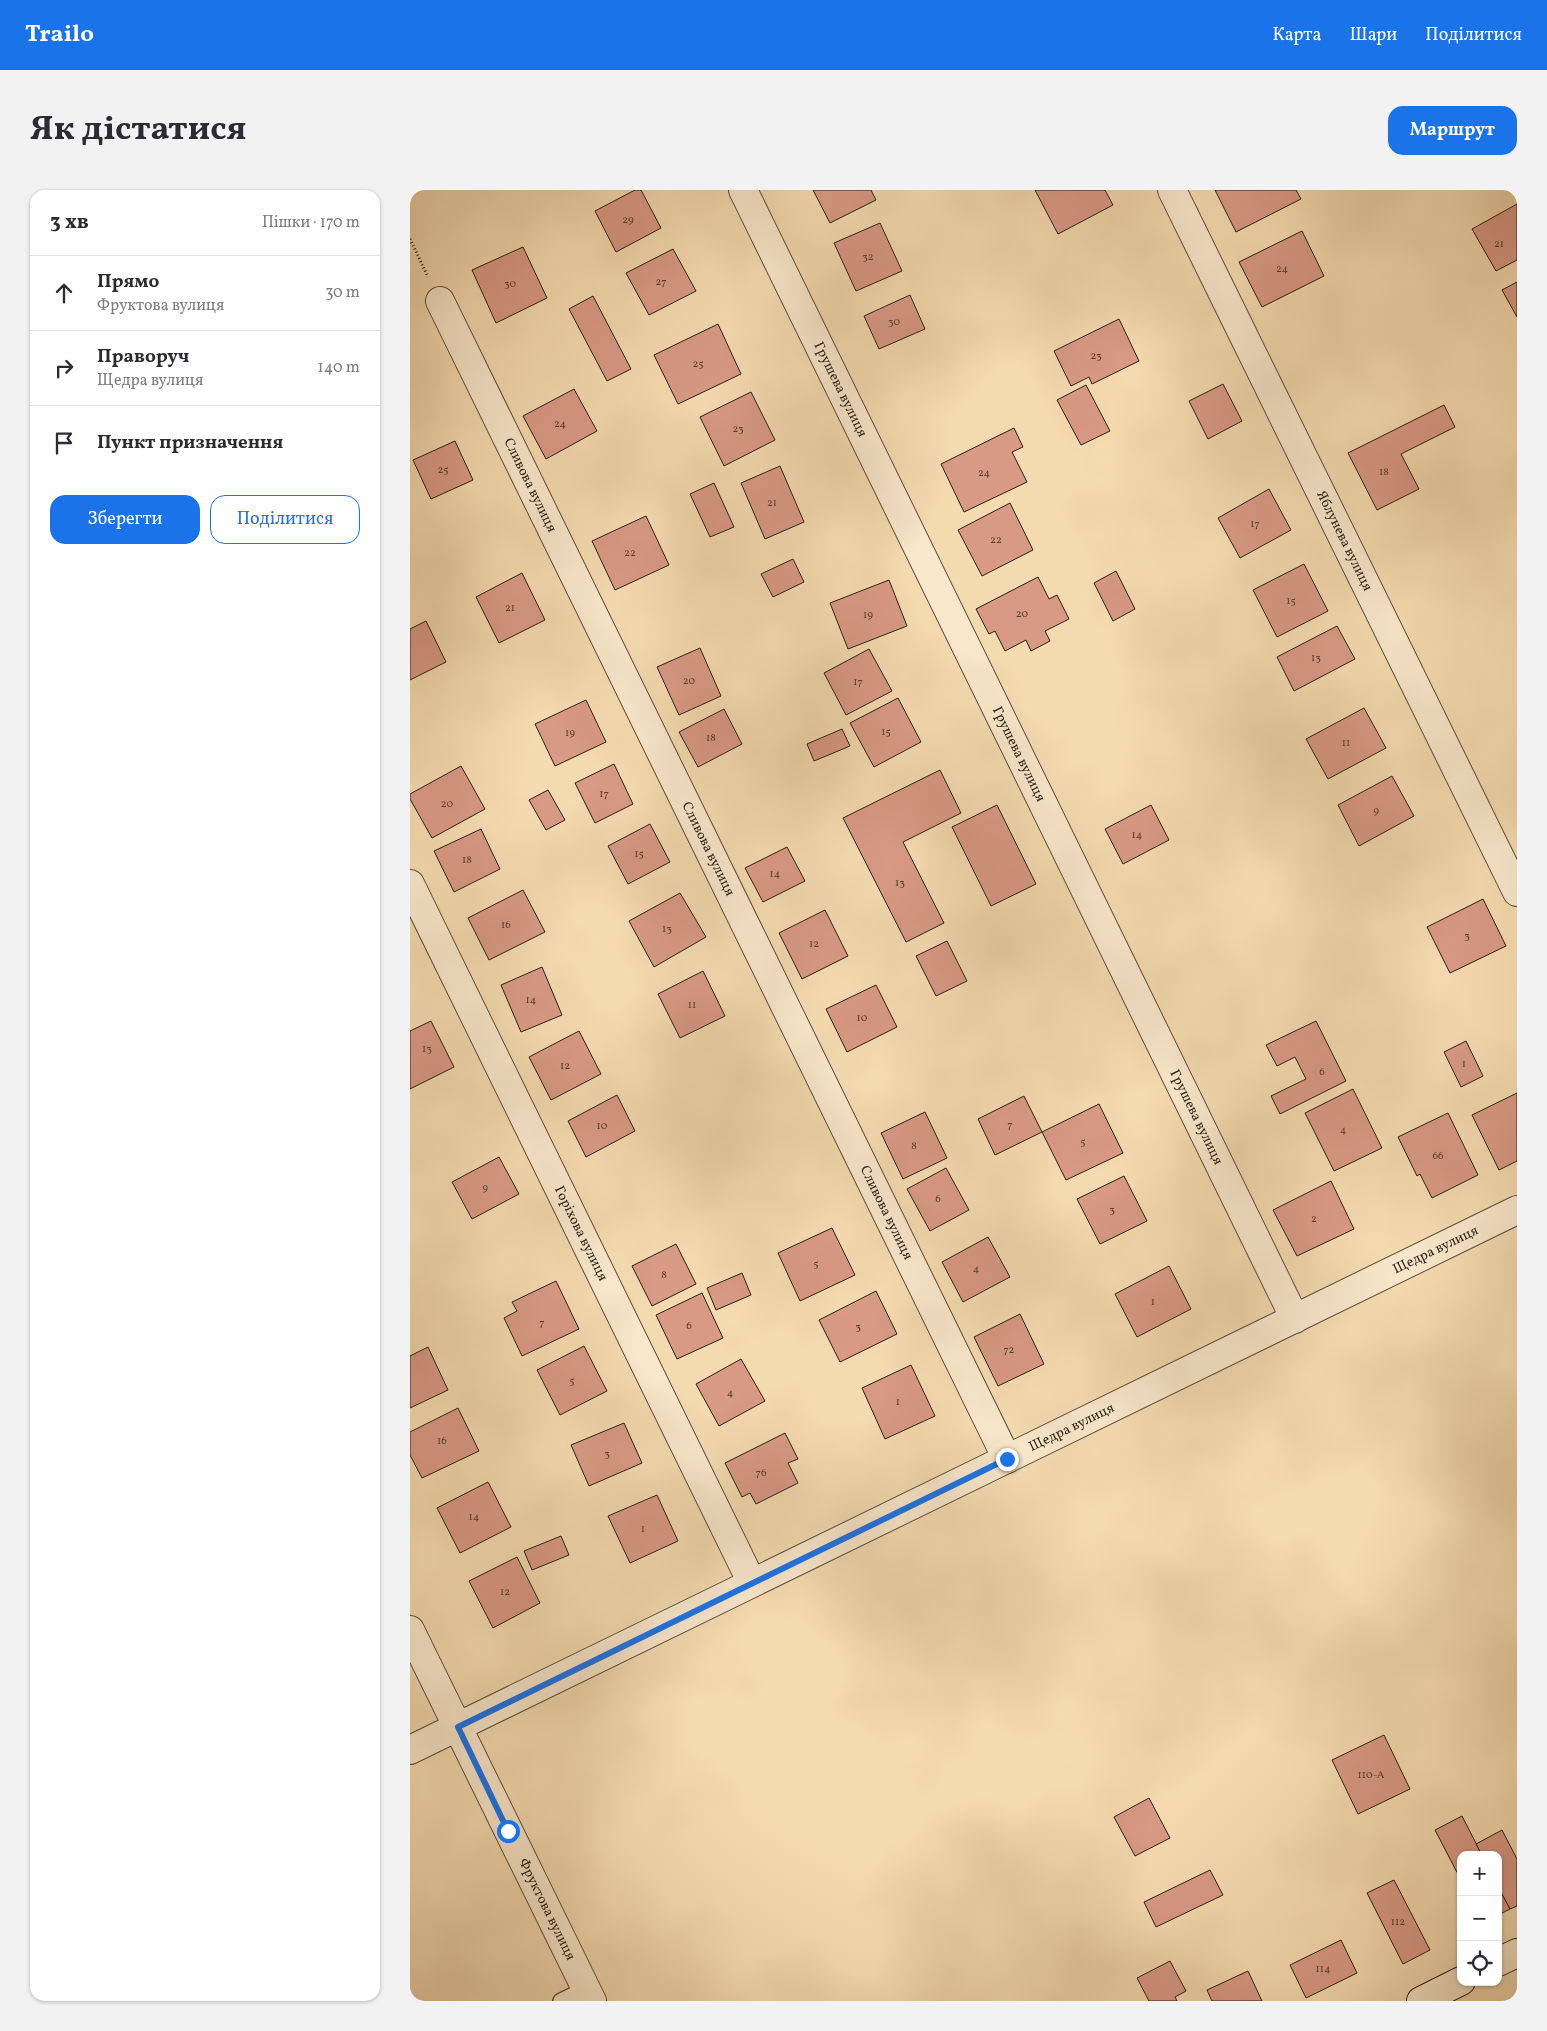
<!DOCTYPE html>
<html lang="uk">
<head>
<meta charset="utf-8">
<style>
	body { margin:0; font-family:Vollkorn,serif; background:#f2f2f3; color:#2b2b33 }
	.controls { position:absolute; right:15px; bottom:15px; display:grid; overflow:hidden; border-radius:10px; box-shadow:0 1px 4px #0004 }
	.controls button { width:45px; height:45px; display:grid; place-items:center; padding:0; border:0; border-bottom:1px solid #e1e1e2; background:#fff; color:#2b2b33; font:25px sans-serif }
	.stop { position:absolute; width:15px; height:15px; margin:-11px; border:4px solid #1a73e8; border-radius:50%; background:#fff }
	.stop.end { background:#1a73e8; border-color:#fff; box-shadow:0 1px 5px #0008 }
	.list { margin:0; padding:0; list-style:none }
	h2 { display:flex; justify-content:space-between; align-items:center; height:65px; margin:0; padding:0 20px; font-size:21px }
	h2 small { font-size:16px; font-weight:400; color:#7c7c81 }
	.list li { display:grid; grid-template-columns:32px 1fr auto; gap:15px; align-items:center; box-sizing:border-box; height:75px; padding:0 20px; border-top:1px solid #e1e1e2 }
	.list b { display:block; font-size:19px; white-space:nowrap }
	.list p { margin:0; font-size:16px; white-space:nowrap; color:#7c7c81 }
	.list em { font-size:16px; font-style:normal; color:#7c7c81 }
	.actions { display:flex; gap:10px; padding:15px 20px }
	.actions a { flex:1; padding:11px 0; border:1px solid #1a73e8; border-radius:15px; text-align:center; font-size:18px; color:#1a73e8 }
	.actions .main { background:#1a73e8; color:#fff }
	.icon { flex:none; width:28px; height:28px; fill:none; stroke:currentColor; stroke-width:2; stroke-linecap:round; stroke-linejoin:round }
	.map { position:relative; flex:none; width:1107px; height:1811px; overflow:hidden; border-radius:15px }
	header { display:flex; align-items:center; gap:30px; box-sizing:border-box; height:70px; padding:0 25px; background:#1a73e8; color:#fff }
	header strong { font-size:24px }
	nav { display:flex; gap:28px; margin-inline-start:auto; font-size:18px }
	.intro { display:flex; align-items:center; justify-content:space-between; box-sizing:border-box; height:120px; padding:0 30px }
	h1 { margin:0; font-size:35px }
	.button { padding:12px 22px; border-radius:15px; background:#1a73e8; color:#fff; font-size:18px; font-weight:700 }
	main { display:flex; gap:30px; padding:0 30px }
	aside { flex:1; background:#fff; border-radius:15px; box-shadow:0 1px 4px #0004 }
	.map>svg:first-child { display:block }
	.building { fill:#d89985; stroke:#291f15 }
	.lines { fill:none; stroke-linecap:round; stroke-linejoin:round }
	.lane-casing { stroke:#5c4e3c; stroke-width:18 }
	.street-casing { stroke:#5c4e3c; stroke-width:30 }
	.secondary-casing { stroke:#291f15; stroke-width:30 }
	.path { stroke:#291f15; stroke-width:3; stroke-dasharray:1 2.5; stroke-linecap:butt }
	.lane { stroke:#f8e7cb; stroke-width:15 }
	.street { stroke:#f8e7cb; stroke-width:28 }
	.secondary { stroke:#f8e7cb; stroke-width:28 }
	.route { stroke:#1a73e8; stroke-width:6 }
	.labels { text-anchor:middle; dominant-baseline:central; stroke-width:4; stroke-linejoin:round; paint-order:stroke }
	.number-label { font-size:11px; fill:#553e31 }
	.street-label { font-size:14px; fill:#291f15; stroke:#f8e7cb }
</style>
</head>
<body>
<header>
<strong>Trailo</strong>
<nav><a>Карта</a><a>Шари</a><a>Поділитися</a></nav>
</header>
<div class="intro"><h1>Як дістатися</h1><a class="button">Маршрут</a></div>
<main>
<aside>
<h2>3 хв<small>Пішки · 170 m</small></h2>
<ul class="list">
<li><svg class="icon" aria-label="ahead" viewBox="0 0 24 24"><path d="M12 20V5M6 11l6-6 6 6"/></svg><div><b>Прямо</b><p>Фруктова вулиця</p></div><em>30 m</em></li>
<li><svg class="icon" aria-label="right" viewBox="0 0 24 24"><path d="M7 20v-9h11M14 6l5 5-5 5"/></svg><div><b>Праворуч</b><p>Щедра вулиця</p></div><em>140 m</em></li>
<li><svg class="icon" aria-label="arrive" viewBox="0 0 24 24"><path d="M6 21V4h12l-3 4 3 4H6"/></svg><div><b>Пункт призначення</b></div></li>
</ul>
<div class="actions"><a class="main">Зберегти</a><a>Поділитися</a></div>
</aside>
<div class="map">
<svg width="1107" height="1811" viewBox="0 0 1107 1811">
	<rect width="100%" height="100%" fill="#f4daaf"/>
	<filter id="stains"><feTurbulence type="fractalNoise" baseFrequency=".004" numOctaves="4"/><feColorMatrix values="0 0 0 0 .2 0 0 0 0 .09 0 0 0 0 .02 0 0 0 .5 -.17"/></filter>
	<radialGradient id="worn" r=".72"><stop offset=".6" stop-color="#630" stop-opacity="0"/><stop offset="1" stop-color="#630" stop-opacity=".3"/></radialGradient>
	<!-- building -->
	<g class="building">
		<polygon points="225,0 231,0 251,38 206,62 185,21"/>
		<polygon points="403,0 461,0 466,10 420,33"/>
		<polygon points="625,0 695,0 703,15 648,44"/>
		<polygon points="805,0 886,0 891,9 826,42"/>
		<polygon points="1107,14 1107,70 1086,81 1062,39"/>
		<polygon points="470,33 492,81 446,101 424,53"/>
		<polygon points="892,41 914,86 852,117 829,72"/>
		<polygon points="113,57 137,108 86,133 62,80"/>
		<polygon points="263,59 286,101 239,125 216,83"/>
		<polygon points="1107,92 1107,127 1092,100"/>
		<polygon points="500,105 515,139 469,159 454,126"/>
		<polygon points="183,106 221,179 197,191 159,119"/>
		<polygon points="709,129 729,171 682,194 679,187 661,196 644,161"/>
		<polygon points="308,134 331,184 268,214 244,165"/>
		<polygon points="813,194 832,231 798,249 779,211"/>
		<polygon points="676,195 700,241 671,255 647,210"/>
		<polygon points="164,199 187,241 136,269 113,226"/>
		<polygon points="341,202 365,250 314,276 290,227"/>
		<polygon points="1034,215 1045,237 991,264 1009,299 967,320 938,263"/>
		<polygon points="604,238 613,257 602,262 617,292 554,322 531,274"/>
		<polygon points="45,251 63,290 21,309 3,270"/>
		<polygon points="370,276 394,332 355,349 331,293"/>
		<polygon points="304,293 324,337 300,347 280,304"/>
		<polygon points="859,299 881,340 830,368 808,328"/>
		<polygon points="600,313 623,360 572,386 548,340"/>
		<polygon points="236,326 259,375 205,400 182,351"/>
		<polygon points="383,369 394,392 363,407 351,384"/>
		<polygon points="894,374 918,421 867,447 843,400"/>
		<polygon points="706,381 725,419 703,431 684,393"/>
		<polygon points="112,383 135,430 89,453 66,407"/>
		<polygon points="628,387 639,409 647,405 659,429 635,441 640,451 621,461 616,450 595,461 585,441 579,444 566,419"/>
		<polygon points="479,390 497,436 438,459 420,413"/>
		<polygon points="16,431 36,472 0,490 0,439"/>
		<polygon points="927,436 945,469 884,501 867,467"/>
		<polygon points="290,458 311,506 269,525 247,477"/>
		<polygon points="459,459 482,501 436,525 414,483"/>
		<polygon points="488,508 511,552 464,577 440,533"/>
		<polygon points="176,510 196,552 145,576 125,534"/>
		<polygon points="954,518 976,558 918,589 896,549"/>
		<polygon points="314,519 332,554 288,577 269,542"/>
		<polygon points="432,539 440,556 404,571 397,554"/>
		<polygon points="204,574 223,614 185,633 165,593"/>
		<polygon points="51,576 75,619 22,648 0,609 0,604"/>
		<polygon points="530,580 551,623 493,652 534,733 496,752 433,628"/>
		<polygon points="982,586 1004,626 949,656 928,615"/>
		<polygon points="138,600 155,630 136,640 119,610"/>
		<polygon points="587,615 626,694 581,716 542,637"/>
		<polygon points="741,615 759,650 713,674 695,639"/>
		<polygon points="240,634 260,672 218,694 198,656"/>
		<polygon points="71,639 90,679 44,702 24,661"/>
		<polygon points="377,657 395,691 353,712 335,678"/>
		<polygon points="113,700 135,742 79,770 58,728"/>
		<polygon points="270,703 296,747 244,777 219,731"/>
		<polygon points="1073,709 1096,756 1040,783 1017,737"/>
		<polygon points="415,720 438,766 392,789 369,743"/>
		<polygon points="537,751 557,791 526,806 506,766"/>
		<polygon points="132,777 152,825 111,842 91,795"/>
		<polygon points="293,781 315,826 270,848 248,804"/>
		<polygon points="466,795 487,837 437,862 416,819"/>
		<polygon points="21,831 44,877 0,899 0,841"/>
		<polygon points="906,831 936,891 870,924 861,906 896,889 885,867 867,876 856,855"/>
		<polygon points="169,841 191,884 141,910 119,867"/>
		<polygon points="1056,851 1073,886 1051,897 1034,862"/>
		<polygon points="943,899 972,958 924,981 895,923"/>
		<polygon points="1107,903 1107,971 1089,980 1062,925"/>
		<polygon points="207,905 225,941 176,967 158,931"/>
		<polygon points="614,906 632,942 585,965 568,929"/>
		<polygon points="689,914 713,963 656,990 632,942"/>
		<polygon points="515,922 537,968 493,989 471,943"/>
		<polygon points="1038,923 1068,985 1022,1008 1010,984 1007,986 988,947"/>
		<polygon points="89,967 109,1004 62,1029 42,992"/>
		<polygon points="536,978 559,1020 520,1041 497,999"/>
		<polygon points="714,986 737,1031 690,1054 667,1009"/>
		<polygon points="921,991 944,1039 887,1066 863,1020"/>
		<polygon points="422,1038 445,1085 390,1111 368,1063"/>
		<polygon points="578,1047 600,1087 553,1112 532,1072"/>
		<polygon points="266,1054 286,1094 242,1116 222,1076"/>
		<polygon points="759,1076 781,1119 727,1147 705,1104"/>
		<polygon points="332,1083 341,1105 306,1120 297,1098"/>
		<polygon points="146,1091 169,1139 112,1166 94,1128 107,1121 102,1112"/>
		<polygon points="466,1101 487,1144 430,1172 409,1130"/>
		<polygon points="292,1103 313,1148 267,1169 246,1125"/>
		<polygon points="610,1124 634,1174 588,1196 564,1147"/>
		<polygon points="174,1156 197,1201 150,1225 127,1180"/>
		<polygon points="18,1157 38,1200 0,1218 0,1166"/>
		<polygon points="331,1169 355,1211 309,1236 286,1194"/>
		<polygon points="501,1175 525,1226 475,1249 452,1198"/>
		<polygon points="48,1218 69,1261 12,1288 0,1265 0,1242"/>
		<polygon points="214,1233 232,1273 179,1296 161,1255"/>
		<polygon points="375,1243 388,1269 378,1273 388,1293 346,1314 340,1303 332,1307 315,1273"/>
		<polygon points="78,1292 101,1337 50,1363 27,1318"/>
		<polygon points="247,1305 268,1351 220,1373 198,1326"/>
		<polygon points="151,1346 159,1365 122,1380 114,1361"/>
		<polygon points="107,1367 130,1413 83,1438 59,1391"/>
		<polygon points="974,1545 1000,1599 948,1624 922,1570"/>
		<polygon points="739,1608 760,1648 725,1666 704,1627"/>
		<polygon points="1052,1626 1072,1665 1051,1665 1051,1690 1025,1640"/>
		<polygon points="1092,1640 1107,1669 1107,1716 1100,1719 1088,1697 1088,1665 1072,1665 1066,1654"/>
		<polygon points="800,1680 813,1705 746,1737 734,1712"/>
		<polygon points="984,1690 1020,1760 993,1774 957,1703"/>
		<polygon points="1088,1697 1100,1719 1088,1725"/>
		<polygon points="931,1750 947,1783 896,1808 880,1775"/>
		<polygon points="760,1771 776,1801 765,1807 767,1811 739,1811 727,1788"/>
		<polygon points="838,1781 852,1811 802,1811 797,1800"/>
	</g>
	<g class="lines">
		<!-- lane casing -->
		<g class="lane-casing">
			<polyline id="lane" points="151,1811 176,1799"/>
		</g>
		<!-- street casing -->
		<g class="street-casing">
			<g id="street">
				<path id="s1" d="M333,0L885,1129"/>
				<path id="s2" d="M762,0L1107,702"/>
				<path id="s3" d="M30,111L597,1269"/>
				<path id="s4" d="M0,694L342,1393"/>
				<path id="s5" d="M0,1440L182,1811"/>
				<path id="s6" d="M0,1560L1107,1020"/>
			</g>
		</g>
		<!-- secondary casing -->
		<g class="secondary-casing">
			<g id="secondary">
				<polyline points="1088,1772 1107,1763"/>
				<polyline points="1011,1811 1051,1791"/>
			</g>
		</g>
		<!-- path -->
		<polyline class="path" points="0,49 18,87"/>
		<!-- lane -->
		<use href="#lane" class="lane"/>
		<!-- street -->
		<use href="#street" class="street"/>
		<!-- secondary -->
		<use href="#secondary" class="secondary"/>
	</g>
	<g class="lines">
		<!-- route -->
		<polyline class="route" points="98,1641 48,1537 597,1269"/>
	</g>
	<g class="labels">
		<!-- number labels -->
		<g class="number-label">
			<text x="218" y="30">29</text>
			<text x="1089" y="54">21</text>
			<text x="458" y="67">32</text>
			<text x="872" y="79">24</text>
			<text x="251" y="92">27</text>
			<text x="100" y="94">30</text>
			<text x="484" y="132">30</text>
			<text x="686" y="166">23</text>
			<text x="288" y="174">25</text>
			<text x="150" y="234">24</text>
			<text x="328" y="239">23</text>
			<text x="33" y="280">25</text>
			<text x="974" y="282">18</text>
			<text x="574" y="283">24</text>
			<text x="362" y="313">21</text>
			<text x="845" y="334">17</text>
			<text x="586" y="350">22</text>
			<text x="220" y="363">22</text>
			<text x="881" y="411">15</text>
			<text x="100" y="418">21</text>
			<text x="612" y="424">20</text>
			<text x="458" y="425">19</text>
			<text x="906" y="468">13</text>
			<text x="279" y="491">20</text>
			<text x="448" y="492">17</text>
			<text x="476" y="542">15</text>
			<text x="160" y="543">19</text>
			<text x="301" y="548">18</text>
			<text x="936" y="553">11</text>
			<text x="194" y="604">17</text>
			<text x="37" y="614">20</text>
			<text x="966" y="621">9</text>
			<text x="727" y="645">14</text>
			<text x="229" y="664">15</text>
			<text x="57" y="670">18</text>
			<text x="365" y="684">14</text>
			<text x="490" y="693">13</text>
			<text x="96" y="735">16</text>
			<text x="257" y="739">13</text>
			<text x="1057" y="746">3</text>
			<text x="404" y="754">12</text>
			<text x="121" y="810">14</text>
			<text x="282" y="815">11</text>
			<text x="452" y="828">10</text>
			<text x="17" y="859">13</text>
			<text x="1054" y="874">1</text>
			<text x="155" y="876">12</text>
			<text x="912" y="882">6</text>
			<text x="600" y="935">7</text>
			<text x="192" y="936">10</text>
			<text x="933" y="940">4</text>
			<text x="673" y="952">5</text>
			<text x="504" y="956">8</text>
			<text x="1028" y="966">66</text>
			<text x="75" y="998">9</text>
			<text x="528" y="1009">6</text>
			<text x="702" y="1020">3</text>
			<text x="904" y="1029">2</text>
			<text x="406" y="1074">5</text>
			<text x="566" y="1079">4</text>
			<text x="254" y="1085">8</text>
			<text x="743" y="1112">1</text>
			<text x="132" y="1133">7</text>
			<text x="279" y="1136">6</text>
			<text x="448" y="1137">3</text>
			<text x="599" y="1160">72</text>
			<text x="162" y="1191">5</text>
			<text x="320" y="1203">4</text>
			<text x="488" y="1212">1</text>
			<text x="32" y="1251">16</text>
			<text x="197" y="1264">3</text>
			<text x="351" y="1283">76</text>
			<text x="64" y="1327">14</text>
			<text x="233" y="1339">1</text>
			<text x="95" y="1402">12</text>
			<text x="961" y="1585">110-А</text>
			<text x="988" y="1732">112</text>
			<text x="913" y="1779">114</text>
		</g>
		<!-- street labels -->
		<g class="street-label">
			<text stroke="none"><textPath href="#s1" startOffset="222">Грушева вулиця</textPath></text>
			<text stroke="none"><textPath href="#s3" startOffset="205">Сливова вулиця</textPath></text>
			<text stroke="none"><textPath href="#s2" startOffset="391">Яблунева вулиця</textPath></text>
			<text stroke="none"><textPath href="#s1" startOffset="628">Грушева вулиця</textPath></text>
			<text stroke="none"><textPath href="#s3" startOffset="610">Сливова вулиця</textPath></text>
			<text stroke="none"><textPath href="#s1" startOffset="1032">Грушева вулиця</textPath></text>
			<text stroke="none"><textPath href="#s3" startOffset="1015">Сливова вулиця</textPath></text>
			<text stroke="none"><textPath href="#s4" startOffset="389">Горіхова вулиця</textPath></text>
			<text stroke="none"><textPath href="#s6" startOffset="1141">Щедра вулиця</textPath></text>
			<text stroke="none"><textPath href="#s6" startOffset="736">Щедра вулиця</textPath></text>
			<text stroke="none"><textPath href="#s5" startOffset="311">Фруктова вулиця</textPath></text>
		</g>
	</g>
	<rect width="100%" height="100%" filter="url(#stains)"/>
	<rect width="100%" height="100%" fill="url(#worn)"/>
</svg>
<div class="controls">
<button>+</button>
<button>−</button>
<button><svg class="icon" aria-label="locate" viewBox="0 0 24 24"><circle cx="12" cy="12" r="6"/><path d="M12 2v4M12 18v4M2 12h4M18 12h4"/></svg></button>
</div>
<div class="stop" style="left:98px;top:1641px"></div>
<div class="stop end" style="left:597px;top:1269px"></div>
</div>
</main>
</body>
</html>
